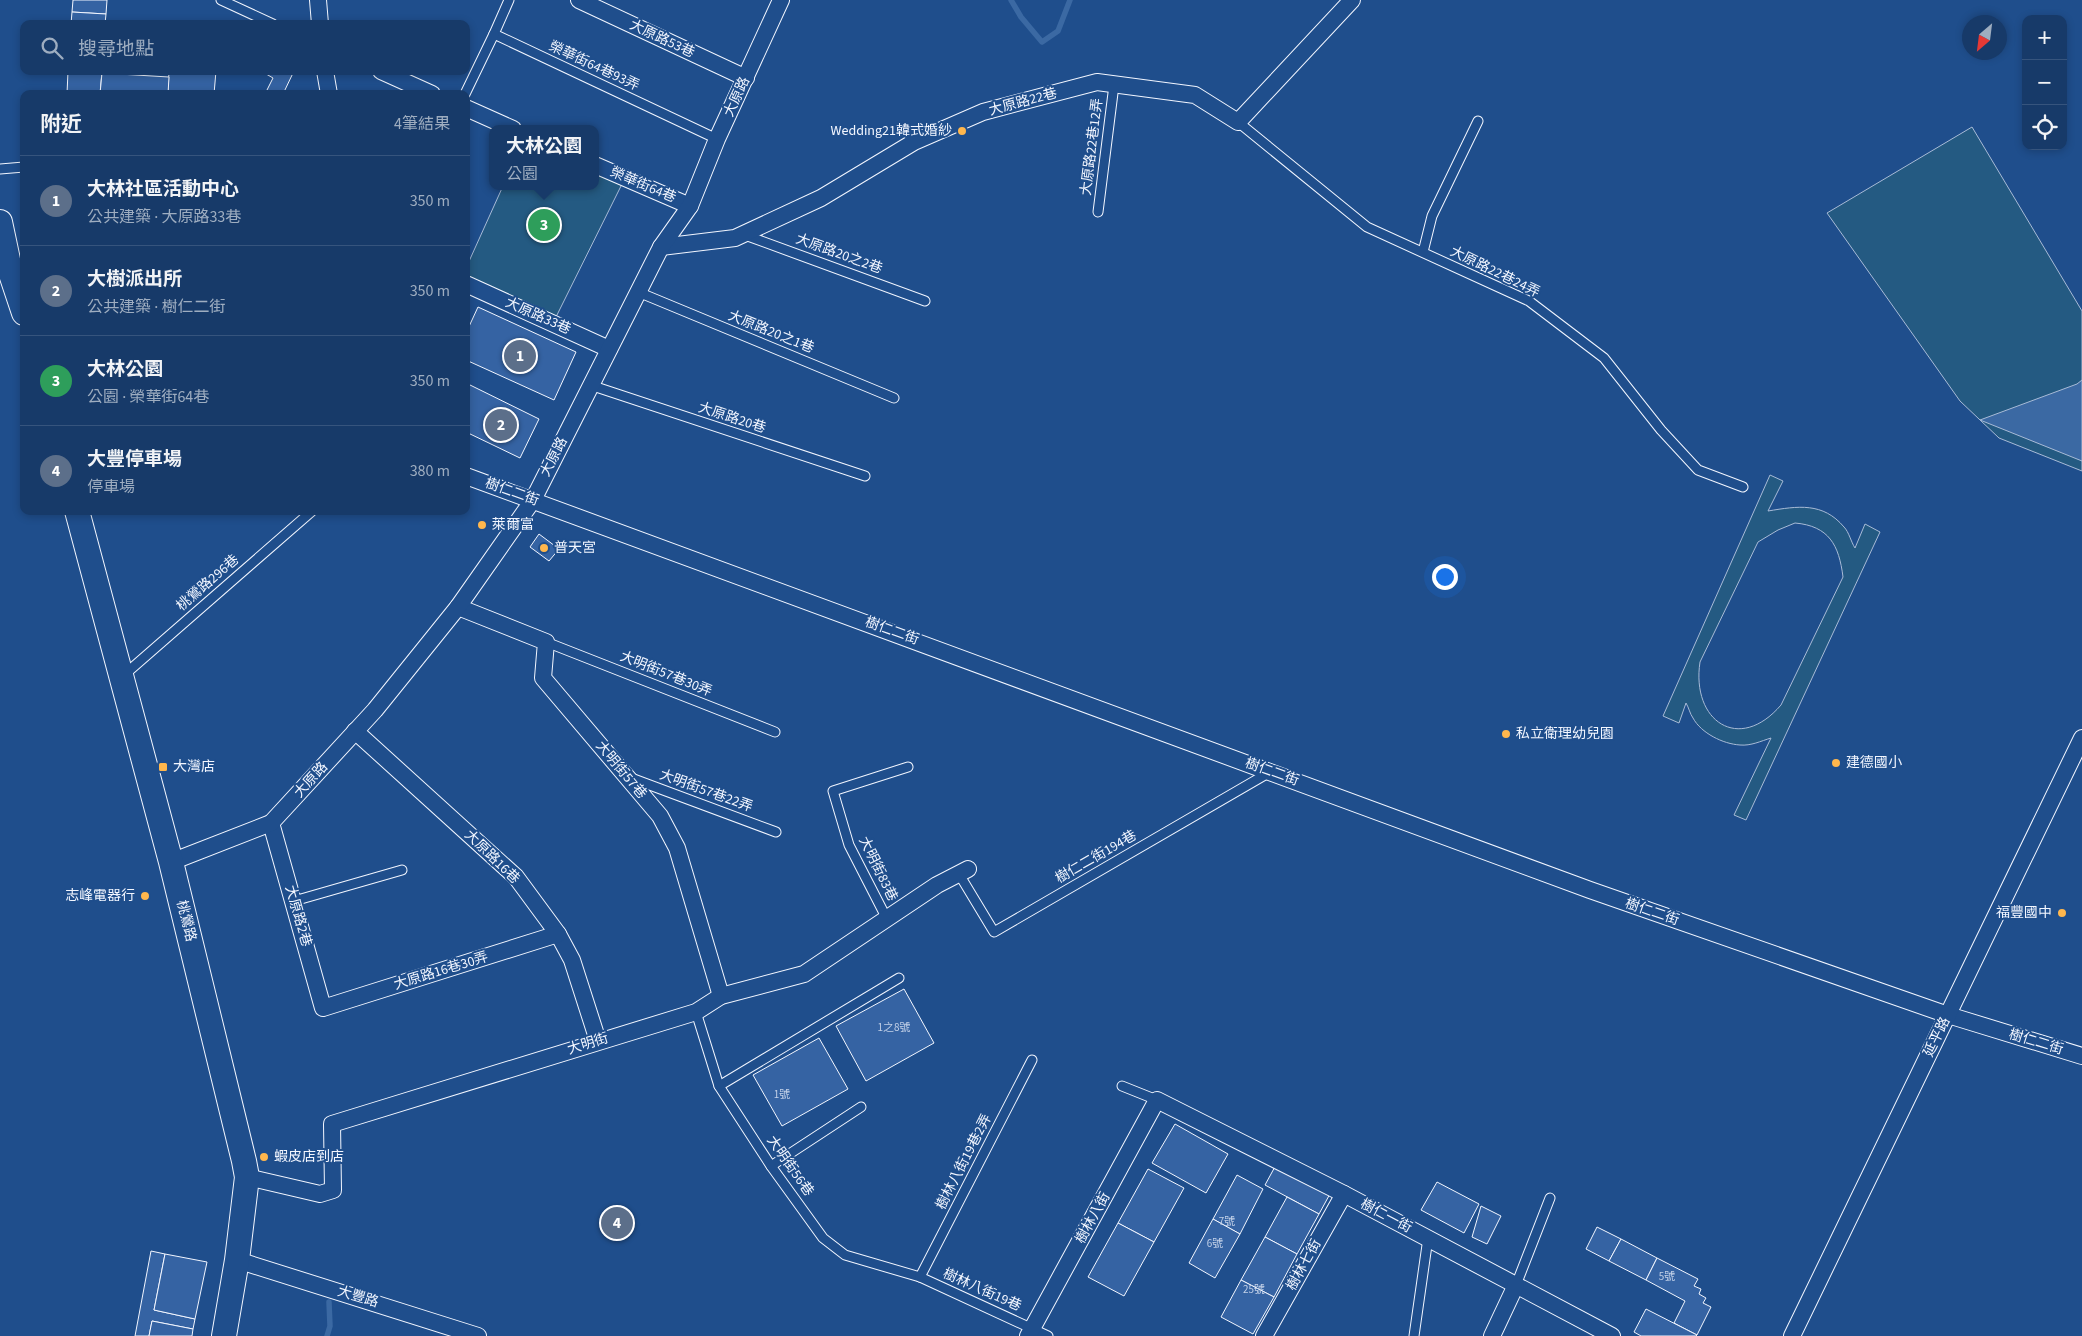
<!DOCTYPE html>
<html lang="zh-TW">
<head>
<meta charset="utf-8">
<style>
	body { margin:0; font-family:"Source Sans 3","Noto Sans TC",sans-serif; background:#20416f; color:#f1f3f6 }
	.controls { position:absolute; right:15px; top:15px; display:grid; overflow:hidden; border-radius:10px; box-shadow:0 2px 8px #0003 }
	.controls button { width:45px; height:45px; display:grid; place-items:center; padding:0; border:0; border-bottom:1px solid #36547d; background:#173a69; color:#f1f3f6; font:25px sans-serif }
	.compass { position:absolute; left:1962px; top:15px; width:45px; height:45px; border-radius:50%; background:#173a69; box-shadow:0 2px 8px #0003; rotate:208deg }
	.you { position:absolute; left:1444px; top:576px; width:18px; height:18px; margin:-12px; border:4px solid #fff; border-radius:50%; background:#1a73e8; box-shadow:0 0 0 8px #1a73e833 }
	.badge { display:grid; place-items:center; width:32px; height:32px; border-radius:50%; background:#90b9f0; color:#fff; font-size:16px; font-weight:700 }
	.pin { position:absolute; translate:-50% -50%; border:2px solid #fff; box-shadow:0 1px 5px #0006 }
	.popup { position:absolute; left:489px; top:125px; width:110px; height:65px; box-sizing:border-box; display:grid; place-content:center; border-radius:10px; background:#173a69; filter:drop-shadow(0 1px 4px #0005); font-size:16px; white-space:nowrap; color:#9eadc0 }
	.popup b { font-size:19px; color:#f1f3f6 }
	.popup::after { content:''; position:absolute; left:50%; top:100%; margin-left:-10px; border:10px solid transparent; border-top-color:#173a69 }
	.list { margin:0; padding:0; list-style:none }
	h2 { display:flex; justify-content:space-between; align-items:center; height:65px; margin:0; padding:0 20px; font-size:21px }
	h2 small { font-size:16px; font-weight:400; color:#9eadc0 }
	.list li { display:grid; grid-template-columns:32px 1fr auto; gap:15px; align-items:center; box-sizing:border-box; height:90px; padding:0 20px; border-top:1px solid #36547d }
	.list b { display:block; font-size:19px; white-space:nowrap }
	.list p { margin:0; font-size:16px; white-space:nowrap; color:#9eadc0 }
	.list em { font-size:16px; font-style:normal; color:#9eadc0 }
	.icon { flex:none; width:28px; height:28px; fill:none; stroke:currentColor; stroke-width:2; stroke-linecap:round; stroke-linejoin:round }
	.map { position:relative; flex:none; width:2082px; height:1336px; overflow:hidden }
	.search { position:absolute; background:#173a69; box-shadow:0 2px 8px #0003; left:20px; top:20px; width:450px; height:55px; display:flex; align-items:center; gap:12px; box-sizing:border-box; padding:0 18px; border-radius:10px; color:#9eadc0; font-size:19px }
	.panel { position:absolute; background:#173a69; box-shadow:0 2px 8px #0003; left:20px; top:90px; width:450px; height:425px; border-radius:10px }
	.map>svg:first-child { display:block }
	.green { fill:#245a82; stroke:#a8bbd7; fill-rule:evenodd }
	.water { fill:#3b69a3; stroke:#a8bbd7 }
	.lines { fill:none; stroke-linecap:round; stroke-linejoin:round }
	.stream { stroke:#3b69a3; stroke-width:5.5 }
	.building { fill:#3563a3; stroke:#f2f6ff }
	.service-casing { stroke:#f2f6ff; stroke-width:11 }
	.minor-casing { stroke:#f2f6ff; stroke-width:18 }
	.secondary-casing { stroke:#f2f6ff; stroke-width:26 }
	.service { stroke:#1f4e8c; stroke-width:9 }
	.minor { stroke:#1f4e8c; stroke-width:16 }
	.secondary { stroke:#1f4e8c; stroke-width:24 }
	.poi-dot { fill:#ffb74d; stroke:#1f4e8c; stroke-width:2 }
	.labels { text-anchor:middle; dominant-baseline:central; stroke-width:4; stroke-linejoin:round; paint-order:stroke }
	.number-label { font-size:11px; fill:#c3d1e8 }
	.street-label { font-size:14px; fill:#f2f6ff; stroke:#1f4e8c }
	.poi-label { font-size:14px; fill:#f2f6ff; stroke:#1f4e8c; text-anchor:start }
</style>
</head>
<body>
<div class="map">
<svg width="2082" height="1336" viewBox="0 0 2082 1336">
	<rect width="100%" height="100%" fill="#1f4e8c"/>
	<!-- green -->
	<g class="green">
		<polygon points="1972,127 2082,311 2082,471 1999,438 1960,401 1827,213"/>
		<polygon points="595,169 623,182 555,319 466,284 466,268 503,186 595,186"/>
		<path d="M1770,475L1783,481L1768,511C1798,506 1823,502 1844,527C1849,532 1851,542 1855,548L1865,524L1880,532L1746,820L1734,815L1771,738C1761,741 1751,746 1740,745C1723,744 1701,733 1693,718C1690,714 1689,708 1686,703L1679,723L1663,716ZM1795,523C1829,526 1839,545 1843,577L1781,705C1739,754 1691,721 1700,662L1758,542L1778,530Z"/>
	</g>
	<!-- water -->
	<polygon class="water" points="2082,380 2082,461 1980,420 2077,384"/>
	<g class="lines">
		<!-- stream -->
		<g class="stream">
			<polyline points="1011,0 1021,17 1042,42 1058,31 1070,0"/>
			<polyline points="327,1336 330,1326 329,1302"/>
		</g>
	</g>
	<!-- building -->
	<g class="building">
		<polygon points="73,0 107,0 106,14 72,12"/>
		<polygon points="72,12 106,14 105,24 71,24"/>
		<polygon points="68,71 102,71 100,94 67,94"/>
		<polygon points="169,71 216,71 214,94 168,94"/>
		<polygon points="294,71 283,94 266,92 273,78 261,71"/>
		<polygon points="102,73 169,77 168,94 100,94"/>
		<polygon points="478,307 576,352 554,400 466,360 466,333"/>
		<polygon points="468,384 539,419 520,458 466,432 466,388"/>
		<polygon points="539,534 559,549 549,561 530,547"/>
		<polygon points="904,989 934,1043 866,1081 836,1026"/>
		<polygon points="819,1038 848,1089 782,1126 753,1075"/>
		<polygon points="1175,1124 1228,1154 1206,1193 1152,1163"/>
		<polygon points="1277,1163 1331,1192 1319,1214 1265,1185"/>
		<polygon points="1148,1169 1184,1188 1154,1242 1118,1223"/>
		<polygon points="1237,1175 1263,1189 1240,1234 1213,1219"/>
		<polygon points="1437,1182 1479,1204 1464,1233 1421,1210"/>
		<polygon points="1287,1197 1319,1214 1297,1254 1265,1237"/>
		<polygon points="1481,1206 1501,1216 1487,1244 1472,1237"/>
		<polygon points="1213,1219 1240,1234 1215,1278 1189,1263"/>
		<polygon points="1118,1223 1154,1242 1124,1296 1088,1277"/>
		<polygon points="1597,1227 1621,1239 1609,1261 1586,1249"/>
		<polygon points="1265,1237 1297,1254 1274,1297 1241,1280"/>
		<polygon points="1621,1239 1657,1258 1646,1280 1609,1261"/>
		<polygon points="151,1251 165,1254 154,1310 195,1319 193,1329 152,1321 149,1336 135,1336"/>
		<polygon points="165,1254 207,1262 195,1319 154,1310"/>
		<polygon points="1657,1258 1698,1279 1694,1286 1701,1289 1699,1294 1706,1298 1703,1303 1711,1307 1697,1335 1674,1323 1685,1301 1646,1280"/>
		<polygon points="1241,1280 1274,1297 1253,1334 1221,1317"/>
		<polygon points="1646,1309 1697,1335 1696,1336 1641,1336 1634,1332"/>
		<polygon points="152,1321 193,1329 192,1336 149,1336"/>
	</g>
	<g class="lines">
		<!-- service casing -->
		<g class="service-casing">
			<g id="service">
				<polyline points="221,0 273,24"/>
				<polyline points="509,0 494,34 717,139"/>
				<polyline points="465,94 494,34"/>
				<polyline points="1238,122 1367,227 1529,301 1604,358 1661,430 1698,470 1743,487"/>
				<polyline points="0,169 24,167"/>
				<polyline points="1098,212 1114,85"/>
				<polyline points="745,235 925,301"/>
				<polyline points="1423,252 1432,216 1478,121"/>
				<polyline points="638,292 894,398"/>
				<polyline points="590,385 865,476"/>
				<polyline points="546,642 775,732"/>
				<polyline points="124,675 312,511"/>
				<polyline points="631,778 776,832"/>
				<polyline points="959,874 994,932 1270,772"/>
				<polyline points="294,901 402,870"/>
				<polyline points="887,919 849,845 833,791 908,767"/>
				<polyline points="696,1012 719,1086 771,1166 823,1238 845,1255 920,1277 1048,1336"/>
				<polyline points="719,1086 899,978"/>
				<polyline points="1122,1086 1157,1100"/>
				<polyline points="771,1166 861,1107"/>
				<polyline points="920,1277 1032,1060"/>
				<polyline points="1516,1285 1550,1198"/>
				<polyline points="1414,1336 1428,1238"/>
			</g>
		</g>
		<!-- minor casing -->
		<g class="minor-casing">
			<g id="minor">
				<polyline points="318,0 320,24"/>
				<polyline points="579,0 746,78"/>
				<polyline points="325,71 329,94"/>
				<polyline points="381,71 432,94"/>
				<polyline points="466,108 513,129"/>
				<polyline points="595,165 690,206"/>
				<polyline points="661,247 735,238 821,198 914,142 983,112 1097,82 1195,95 1238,122 1352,0"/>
				<polyline points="466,284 609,349"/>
				<polyline points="466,476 1590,890 1948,1015 2082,1056"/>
				<polyline points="458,607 546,642 543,678 660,816 677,848 721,996"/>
				<polyline points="355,731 516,877 558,934 572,960 598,1041"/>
				<polyline points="271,823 323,1008 558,934"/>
				<polyline points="171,862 271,823 375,710 458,607 533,500 661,247 690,206 717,139 781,0"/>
				<polyline points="247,1177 320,1194 333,1190 332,1124 696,1012 721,996 804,974 937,885 968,869"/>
				<polyline points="237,1260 478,1336"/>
				<polyline points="1028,1336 1157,1100 1344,1194 1612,1336"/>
				<polyline points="1264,1336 1344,1194"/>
				<polyline points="1492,1336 1516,1285"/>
				<polyline points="1792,1336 2082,738"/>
			</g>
		</g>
		<!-- secondary casing -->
		<g class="secondary-casing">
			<g id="secondary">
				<polyline points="0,222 11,274 24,313"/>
				<polyline points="77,511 171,862 244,1161 247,1177 237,1260 224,1336"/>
			</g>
		</g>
		<!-- service -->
		<use href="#service" class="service"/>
		<!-- minor -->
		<use href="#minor" class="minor"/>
		<!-- secondary -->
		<use href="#secondary" class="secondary"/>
	</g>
	<!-- markers -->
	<g class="poi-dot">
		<circle cx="962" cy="131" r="5"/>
		<circle cx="482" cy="525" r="5"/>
		<circle cx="544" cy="548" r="5"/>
		<circle cx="1506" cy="734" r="5"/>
		<circle cx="1836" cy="763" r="5"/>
		<rect x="158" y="762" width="10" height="10" rx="2.5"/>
		<circle cx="145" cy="896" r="5"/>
		<circle cx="2062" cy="913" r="5"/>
		<circle cx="264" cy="1157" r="5"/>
	</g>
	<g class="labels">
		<!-- number labels -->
		<g class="number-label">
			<text x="894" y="1027">1之8號</text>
			<text x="782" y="1094">1號</text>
			<text x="1227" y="1221">7號</text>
			<text x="1215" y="1243">6號</text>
			<text x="1667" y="1276">5號</text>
			<text x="1254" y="1289">25號</text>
		</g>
		<!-- street labels -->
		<g class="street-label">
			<text transform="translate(662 39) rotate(25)">大原路53巷</text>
			<text transform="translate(594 66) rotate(25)">榮華街64巷93弄</text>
			<text transform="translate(737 97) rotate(-65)">大原路</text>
			<text transform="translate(1023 102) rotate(-15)">大原路22巷</text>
			<text transform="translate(1092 147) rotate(-83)">大原路22巷12弄</text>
			<text transform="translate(643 185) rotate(23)">榮華街64巷</text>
			<text transform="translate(839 254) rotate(20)">大原路20之2巷</text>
			<text transform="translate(1495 272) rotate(26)">大原路22巷24弄</text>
			<text transform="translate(538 316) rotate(24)">大原路33巷</text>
			<text transform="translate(771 332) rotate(22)">大原路20之1巷</text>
			<text transform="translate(732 418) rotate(18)">大原路20巷</text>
			<text transform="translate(554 457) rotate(-63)">大原路</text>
			<text transform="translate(512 492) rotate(20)">樹仁二街</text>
			<text transform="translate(208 583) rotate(-41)">桃鶯路296巷</text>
			<text transform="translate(892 631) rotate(20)">樹仁二街</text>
			<text transform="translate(666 674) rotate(22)">大明街57巷30弄</text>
			<text transform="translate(621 770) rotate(50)">大明街57巷</text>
			<text transform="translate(1272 772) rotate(20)">樹仁二街</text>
			<text transform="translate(311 780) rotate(-48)">大原路</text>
			<text transform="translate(706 791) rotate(20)">大明街57巷22弄</text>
			<text transform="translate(492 857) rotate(44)">大原路16巷</text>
			<text transform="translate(1096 857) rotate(-30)">樹仁二街194巷</text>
			<text transform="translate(878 869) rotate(64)">大明街83巷</text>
			<text transform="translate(1652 912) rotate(19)">樹仁二街</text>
			<text transform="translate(298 916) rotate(74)">大原路2巷</text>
			<text transform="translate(186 921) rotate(76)">桃鶯路</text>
			<text transform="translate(441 971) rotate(-17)">大原路16巷30弄</text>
			<text transform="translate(1937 1037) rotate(-64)">延平路</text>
			<text transform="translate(2036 1042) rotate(17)">樹仁二街</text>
			<text transform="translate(588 1044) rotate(-17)">大明街</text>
			<text transform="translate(964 1162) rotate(-63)">樹林八街19巷2弄</text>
			<text transform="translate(790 1166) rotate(55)">大明街56巷</text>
			<text transform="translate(1386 1216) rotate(28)">樹仁一街</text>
			<text transform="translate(1093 1218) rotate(-61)">樹林八街</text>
			<text transform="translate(1304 1265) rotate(-61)">樹林七街</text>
			<text transform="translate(982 1290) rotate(24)">樹林八街19巷</text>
			<text transform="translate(358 1297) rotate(17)">大豐路</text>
		</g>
		<!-- poi labels -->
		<g class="poi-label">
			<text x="952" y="131" text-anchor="end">Wedding21韓式婚紗</text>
			<text x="492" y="525">萊爾富</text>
			<text x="554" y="548">普天宮</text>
			<text x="1516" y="734">私立衛理幼兒園</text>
			<text x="1846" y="763">建德國小</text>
			<text x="173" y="767">大灣店</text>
			<text x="135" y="896" text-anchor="end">志峰電器行</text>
			<text x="2052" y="913" text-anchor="end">福豐國中</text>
			<text x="274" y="1157">蝦皮店到店</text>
		</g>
	</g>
</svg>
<div class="controls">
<button>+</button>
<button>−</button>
<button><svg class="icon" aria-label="locate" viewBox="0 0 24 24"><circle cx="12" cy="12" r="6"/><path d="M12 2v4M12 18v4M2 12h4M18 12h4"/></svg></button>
</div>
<svg class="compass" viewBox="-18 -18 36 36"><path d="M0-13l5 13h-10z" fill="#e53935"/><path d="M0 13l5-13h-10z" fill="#9eadc0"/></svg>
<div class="you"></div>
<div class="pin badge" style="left:520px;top:356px;background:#5c6f8a">1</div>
<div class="pin badge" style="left:501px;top:425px;background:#5c6f8a">2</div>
<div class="pin badge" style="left:544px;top:225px;background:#2e9e5b">3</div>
<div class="popup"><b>大林公園</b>公園</div>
<div class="pin badge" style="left:617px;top:1223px;background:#5c6f8a">4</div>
<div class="search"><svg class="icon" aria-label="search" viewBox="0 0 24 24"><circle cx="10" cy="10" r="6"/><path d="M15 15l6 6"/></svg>搜尋地點</div>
<section class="panel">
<h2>附近<small>4筆結果</small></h2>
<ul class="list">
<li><span class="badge" style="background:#5c6f8a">1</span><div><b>大林社區活動中心</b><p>公共建築 · 大原路33巷</p></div><em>350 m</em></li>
<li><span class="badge" style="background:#5c6f8a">2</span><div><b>大樹派出所</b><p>公共建築 · 樹仁二街</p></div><em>350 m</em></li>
<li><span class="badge" style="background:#2e9e5b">3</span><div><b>大林公園</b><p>公園 · 榮華街64巷</p></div><em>350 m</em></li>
<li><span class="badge" style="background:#5c6f8a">4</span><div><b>大豐停車場</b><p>停車場</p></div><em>380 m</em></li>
</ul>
</section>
</div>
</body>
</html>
